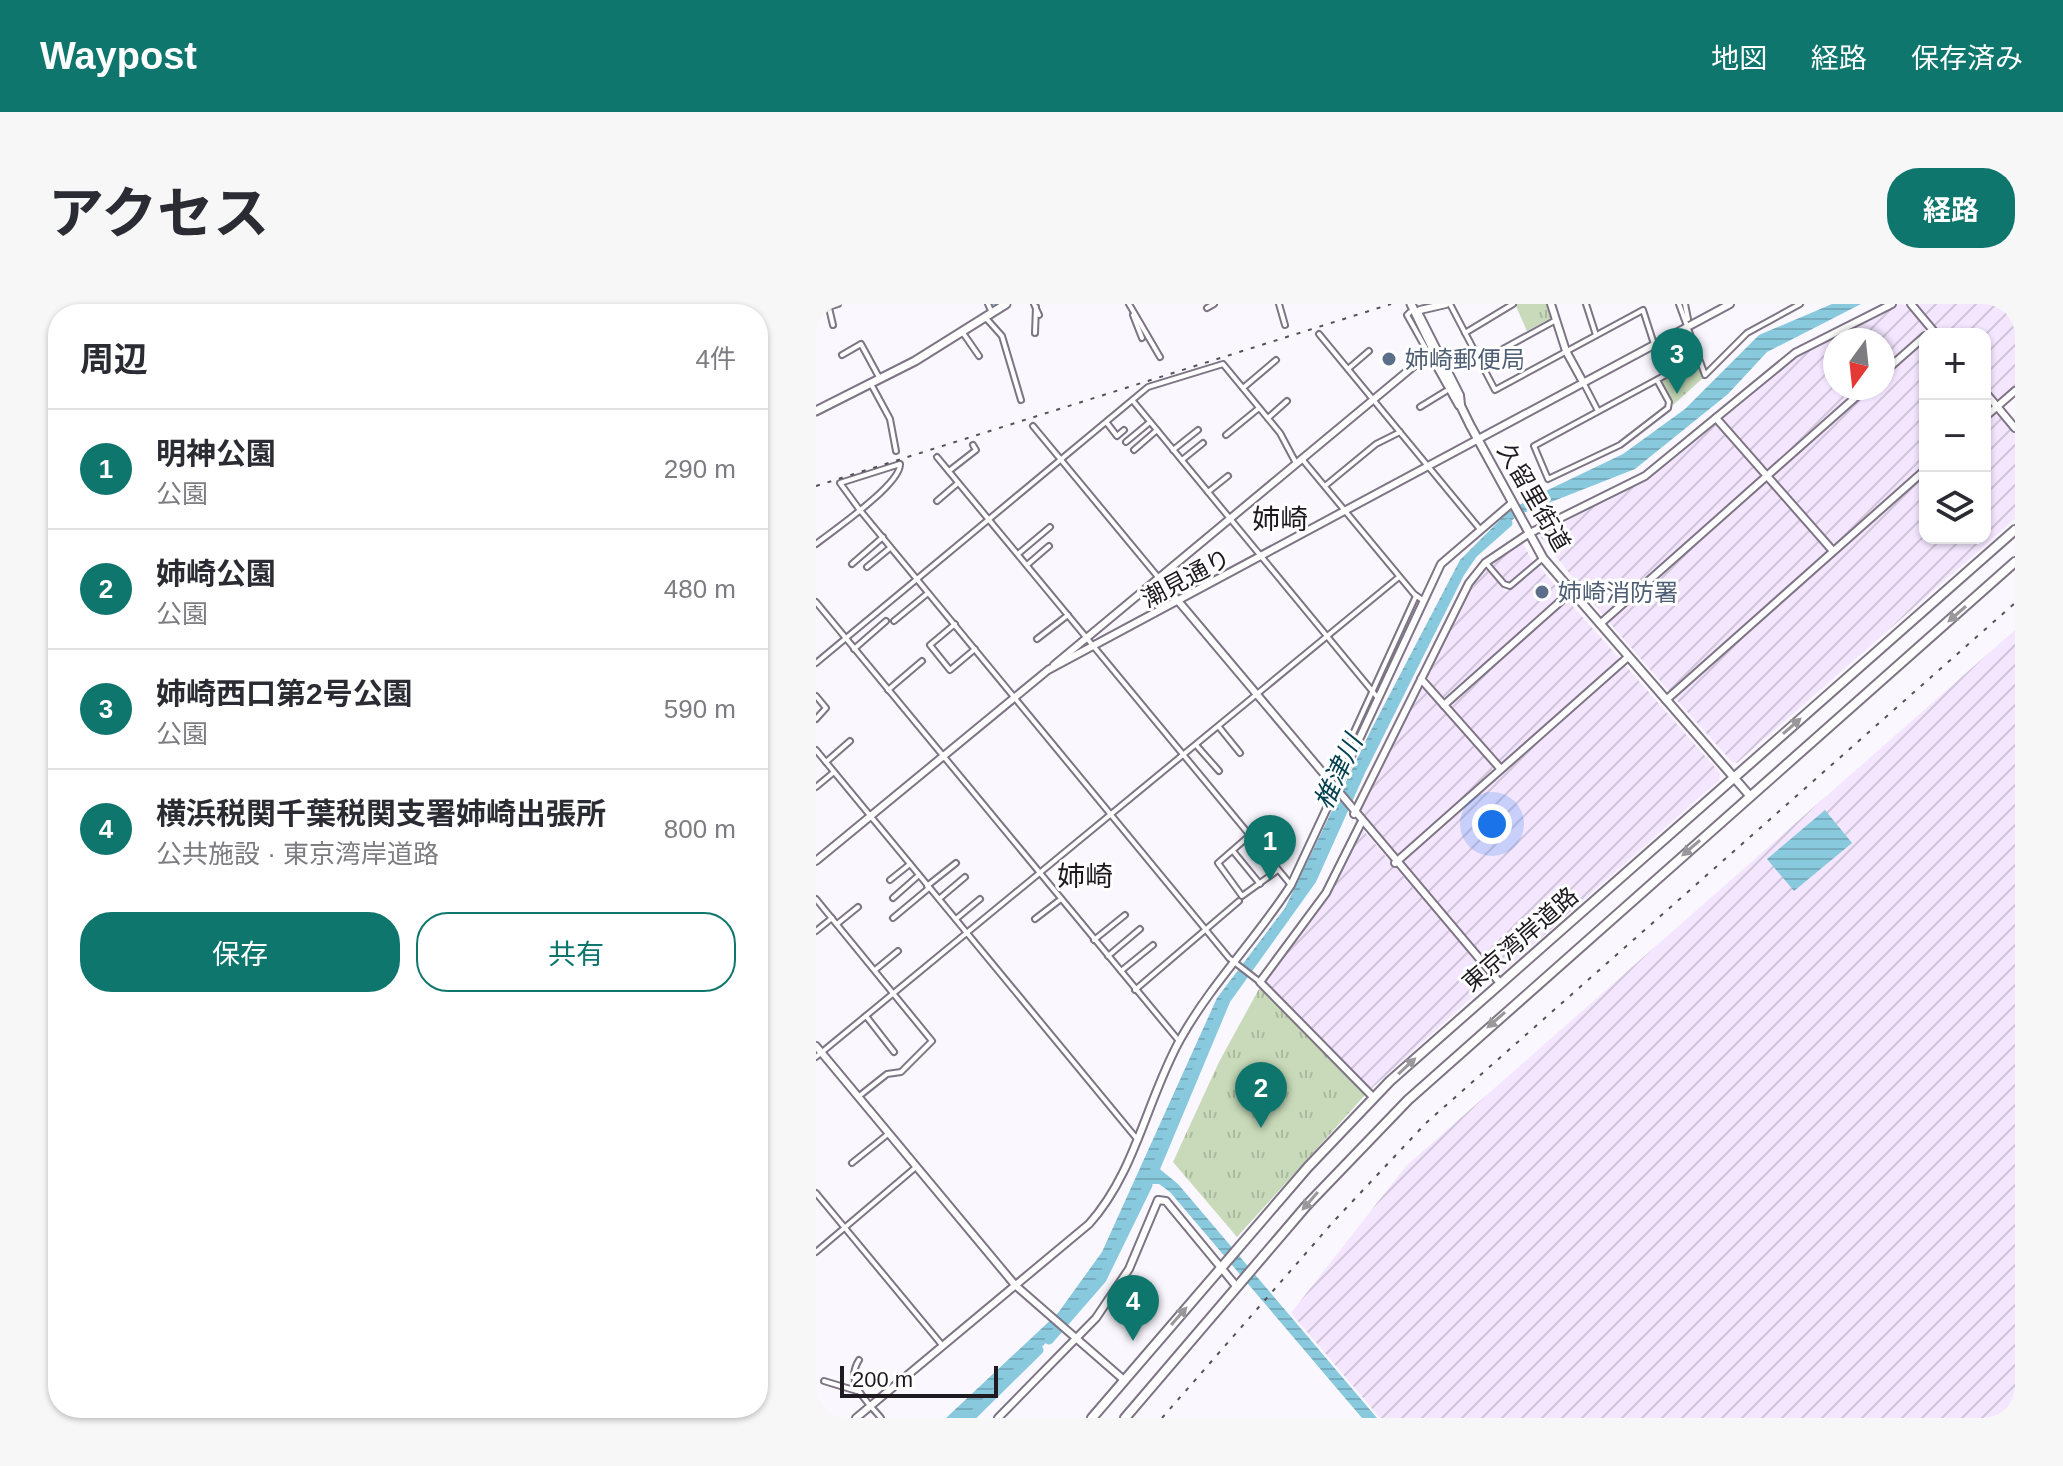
<!DOCTYPE html>
<html lang="ja">
<head>
<meta charset="utf-8">
<style>
	body { margin:0; font-family:Helvetica,"Noto Sans JP",sans-serif; background:#f7f7f7; color:#2b2b33 }
	.controls { position:absolute; right:24px; top:24px; display:grid; overflow:hidden; border-radius:16px; box-shadow:0 2px 6px #0004 }
	.controls button { width:72px; height:72px; display:grid; place-items:center; padding:0; border:0; border-bottom:2px solid #e1e1e2; background:#fff; color:#2b2b33; font:40px sans-serif }
	.compass { position:absolute; left:1007px; top:24px; width:72px; height:72px; border-radius:50%; background:#fff; box-shadow:0 2px 6px #0004; rotate:195deg }
	.scale { position:absolute; left:24px; bottom:20px; width:158px; box-sizing:border-box; padding-left:8px; border:4px solid #1e1a20; border-top:0; font-size:22px; line-height:28px; white-space:nowrap; color:#1e1a20; -webkit-text-stroke:6px #fff; paint-order:stroke }
	.you { position:absolute; left:676px; top:520px; width:28px; height:28px; margin:-20px; border:6px solid #fff; border-radius:50%; background:#1a73e8; box-shadow:0 0 0 12px #1a73e833 }
	.badge { display:grid; place-items:center; width:52px; height:52px; border-radius:50%; background:#0f766e; color:#fff; font-size:26px; font-weight:700 }
	.pin { position:absolute; translate:-50% -66px; filter:drop-shadow(0 2px 4px #0008) }
	.pin::after { content:''; position:absolute; top:42px; width:28px; height:24px; background:inherit; clip-path:polygon(0 0,100% 0,50% 100%) }
	.list { margin:0; padding:0; list-style:none }
	h2 { display:flex; justify-content:space-between; align-items:center; height:104px; margin:0; padding:0 32px; font-size:34px }
	h2 small { font-size:26px; font-weight:400; color:#7c7c81 }
	.list li { display:grid; grid-template-columns:52px 1fr auto; gap:24px; align-items:center; box-sizing:border-box; height:120px; padding:0 32px; border-top:2px solid #e1e1e2 }
	.list b { display:block; font-size:30px; white-space:nowrap }
	.list p { margin:0; font-size:26px; white-space:nowrap; color:#7c7c81 }
	.list em { font-size:26px; font-style:normal; color:#7c7c81 }
	.actions { display:flex; gap:16px; padding:24px 32px }
	.actions a { flex:1; padding:18px 0; border:2px solid #0f766e; border-radius:32px; text-align:center; font-size:28px; color:#0f766e }
	.actions .main { background:#0f766e; color:#fff }
	.icon { flex:none; width:44px; height:44px; fill:none; stroke:currentColor; stroke-width:2; stroke-linecap:round; stroke-linejoin:round }
	.map { position:relative; flex:none; width:1199px; height:1114px; overflow:hidden; border-radius:32px }
	header { display:flex; align-items:center; gap:48px; box-sizing:border-box; height:112px; padding:0 40px; background:#0f766e; color:#fff }
	header strong { font-size:38px }
	nav { display:flex; gap:44px; margin-inline-start:auto; font-size:28px }
	.intro { display:flex; align-items:center; justify-content:space-between; box-sizing:border-box; height:192px; padding:0 48px }
	h1 { margin:0; font-size:56px }
	.button { padding:20px 36px; border-radius:32px; background:#0f766e; color:#fff; font-size:28px; font-weight:700 }
	main { display:flex; gap:48px; padding:0 48px }
	aside { flex:1; background:#fff; border-radius:32px; box-shadow:0 2px 6px #0004 }
	.map>svg:first-child { display:block }
	.industrial { fill:url(#industrial-furrows) }
	.park { fill:url(#park-tufts) }
	.water { fill:url(#water-rules) }
	.lines { fill:none; stroke-linecap:round; stroke-linejoin:round }
	.stream { stroke:#88c9de; stroke-width:2 }
	.river { stroke:#88c9de; stroke-width:9 }
	.street-casing { stroke:#7d7484; stroke-width:8 }
	.secondary-casing { stroke:#7d7484; stroke-width:10 }
	.primary-casing { stroke:#7d7484; stroke-width:11 }
	.highway-casing { stroke:#7d7484; stroke-width:12 }
	.street { stroke:#fff; stroke-width:4 }
	.secondary { stroke:#fff; stroke-width:6 }
	.primary { stroke:#fff; stroke-width:7 }
	.highway { stroke:#fff; stroke-width:8 }
	.rail { stroke:#555157; stroke-width:2; stroke-dasharray:4 8; stroke-linecap:butt }
	.oneway { fill:#9a989b }
	.service-dot { fill:#5c6f8a; stroke:#fff; stroke-width:3 }
	.labels { text-anchor:middle; dominant-baseline:central; stroke-width:6; stroke-linejoin:round; paint-order:stroke }
	.service-label { font-size:24px; fill:#4e5e75; stroke:#fff; text-anchor:start }
	.street-label { font-size:24px; fill:#1e1a20; stroke:#fff }
	.water-label { font-size:26px; font-style:italic; fill:#054251; stroke:#fff }
	.quarter-label { font-size:28px; fill:#1e1a20; stroke:#fff }
</style>
</head>
<body>
<header>
<strong>Waypost</strong>
<nav><a>地図</a><a>経路</a><a>保存済み</a></nav>
</header>
<div class="intro"><h1>アクセス</h1><a class="button">経路</a></div>
<main>
<aside>
<h2>周辺<small>4件</small></h2>
<ul class="list">
<li><span class="badge">1</span><div><b>明神公園</b><p>公園</p></div><em>290 m</em></li>
<li><span class="badge">2</span><div><b>姉崎公園</b><p>公園</p></div><em>480 m</em></li>
<li><span class="badge">3</span><div><b>姉崎西口第2号公園</b><p>公園</p></div><em>590 m</em></li>
<li><span class="badge">4</span><div><b>横浜税関千葉税関支署姉崎出張所</b><p>公共施設 · 東京湾岸道路</p></div><em>800 m</em></li>
</ul>
<div class="actions"><a class="main">保存</a><a>共有</a></div>
</aside>
<div class="map">
<svg width="1199" height="1114" viewBox="0 0 1199 1114">
	<defs>
		<pattern id="industrial-furrows" width="10" height="10" patternUnits="userSpaceOnUse" patternTransform="scale(2)"><rect width="10" height="10" fill="#f4e6ff"/><path d="M-1 1l2-2M0 10L10 0M9 11l2-2" fill="none" stroke="#d1c5da"/></pattern>
		<pattern id="park-tufts" width="24" height="20" patternUnits="userSpaceOnUse" patternTransform="scale(2)"><rect width="24" height="20" fill="#c8dab9"/><path d="M3 7l-1-3M5 7V3M7 7l1-3M15 17l-1-3M17 17v-4M19 17l1-3" fill="none" stroke="#abba9f"/></pattern>
		<pattern id="water-rules" width="6" height="5" patternUnits="userSpaceOnUse" patternTransform="scale(2)"><rect width="6" height="5" fill="#88c9de"/><path d="M0 2.5h6" fill="none" stroke="#75acbe"/></pattern>
	</defs>
	<rect width="100%" height="100%" fill="#fbf7fe"/>
	<!-- industrial -->
	<g class="industrial">
		<polygon points="1083,0 1091,1 1109,22 1109,28 1067,65 1067,36 1019,36 1019,84 1045,84 954,164 948,163 907,118 907,112 982,51"/>
		<polygon points="1098,0 1199,0 1199,82 1184,95 1179,95 1169,83 1169,30 1124,30"/>
		<polygon points="1109,36 1109,162 1021,240 1015,239 958,174 958,169 1054,84 1067,84 1067,73"/>
		<polygon points="1178,109 1183,110 1199,128 1199,215 921,459 916,458 857,392 1109,170 1109,234 1169,234 1169,117"/>
		<polygon points="897,121 903,121 944,168 943,175 787,311 721,229 832,173"/>
		<polygon points="947,179 953,179 1010,243 1010,249 853,387 791,316"/>
		<polygon points="706,237 717,259 694,279 690,279 676,263 677,256"/>
		<polygon points="721,260 747,291 631,394 625,393 611,372 664,269 669,263 690,288"/>
		<polygon points="751,296 804,355 687,458 681,457 634,404 635,398"/>
		<polygon points="1199,326 1199,1114 564,1114 475,1009 590,862"/>
		<polygon points="808,360 904,469 903,476 682,672 586,561 586,555"/>
		<polygon points="609,384 677,461 676,467 582,550 576,550 543,507 604,385"/>
		<polygon points="547,526 676,675 555,785 451,681 451,674 510,595"/>
	</g>
	<!-- park -->
	<g class="park">
		<polygon points="699,0 730,0 735,14 711,27"/>
		<polygon points="880,57 887,74 857,101 846,76"/>
		<polygon points="444,683 550,790 421,933 357,858 403,758"/>
	</g>
	<!-- water -->
	<g class="water">
		<polygon points="1016,0 1045,0 951,48 912,90 819,165 702,211 657,250 595,364 496,576 410,696 340,862 362,880 561,1114 546,1114 354,888 343,880 333,880 286,975 262,1007 154,1114 130,1114 242,1009 286,948 401,694 469,604 554,428 644,256 691,209 711,196 807,150 869,105 943,31"/>
		<polygon points="1009,506 1036,539 978,587 951,555"/>
	</g>
	<g class="lines">
		<!-- stream -->
		<polyline class="stream" points="175,0 181,0"/>
		<!-- river -->
		<g class="river">
			<polyline points="338,868 410,696 496,576 545,467 644,269 657,250 692,219"/>
			<polyline points="233,1036 286,975 332,881"/>
			<polyline points="154,1114 223,1046"/>
		</g>
		<!-- street casing -->
		<g class="street-casing">
			<g id="street">
				<polyline points="172,0 176,9"/>
				<polyline points="218,0 223,11"/>
				<polyline points="313,0 344,53"/>
				<polyline points="463,0 469,21"/>
				<polyline points="634,0 679,86 827,6 838,40"/>
				<polyline points="770,0 780,31"/>
				<polyline points="863,0 889,71 931,29 984,0"/>
				<polyline points="869,0 872,15"/>
				<polyline points="13,4 17,21"/>
				<polyline points="391,4 398,0"/>
				<polyline points="602,6 645,91 646,101"/>
				<polyline points="0,7 22,0"/>
				<polyline points="594,8 591,11 642,102"/>
				<polyline points="317,11 326,34"/>
				<polyline points="169,13 186,32 205,96"/>
				<polyline points="147,29 163,52"/>
				<polyline points="219,29 220,3"/>
				<polyline points="649,29 697,0"/>
				<polyline points="503,30 663,224"/>
				<polyline points="26,51 45,40 64,75"/>
				<polyline points="665,57 740,16"/>
				<polyline points="532,65 553,47"/>
				<polyline points="841,76 853,98 852,104 804,141 732,175 718,142 883,53"/>
				<polyline points="767,78 782,107"/>
				<polyline points="55,80 74,115 80,147"/>
				<polyline points="427,84 460,56"/>
				<polyline points="317,97 562,394"/>
				<polyline points="604,103 630,87"/>
				<polyline points="452,114 471,97"/>
				<polyline points="291,119 301,132 308,126"/>
				<polyline points="217,122 342,273"/>
				<polyline points="410,131 443,104"/>
				<polyline points="310,138 334,118"/>
				<polyline points="318,146 341,126"/>
				<polyline points="357,146 382,126"/>
				<polyline points="121,153 475,581"/>
				<polyline points="486,155 598,290 608,297"/>
				<polyline points="366,156 387,139"/>
				<polyline points="133,167 160,146 157,141"/>
				<polyline points="509,182 560,140 584,128"/>
				<polyline points="392,188 412,172"/>
				<polyline points="121,197 142,179"/>
				<path d="M0,240C18,226 85,180 84,160L24,179L43,205L413,654L444,678"/>
				<polyline points="202,250 234,223"/>
				<polyline points="670,259 688,280 694,282 727,254"/>
				<polyline points="36,260 67,233"/>
				<polyline points="211,261 233,242"/>
				<polyline points="51,263 74,244"/>
				<polyline points="0,298 363,737"/>
				<polyline points="78,317 112,289"/>
				<polyline points="139,320 114,341 134,366 159,345"/>
				<polyline points="221,335 252,311"/>
				<polyline points="38,345 70,317"/>
				<polyline points="0,359 332,83 407,60 464,129 480,159"/>
				<polyline points="72,386 106,357"/>
				<polyline points="0,392 10,404 0,415"/>
				<polyline points="403,423 424,449"/>
				<polyline points="380,441 403,467"/>
				<polyline points="0,446 321,835"/>
				<polyline points="537,447 531,445 536,432 600,292"/>
				<polyline points="10,458 34,437"/>
				<polyline points="0,483 18,468"/>
				<polyline points="433,532 402,559 426,592 462,566"/>
				<polyline points="417,547 444,580"/>
				<polyline points="74,576 94,560"/>
				<polyline points="111,582 140,559"/>
				<polyline points="77,594 103,571"/>
				<polyline points="0,595 116,737 85,768 71,770 42,793"/>
				<polyline points="123,595 149,573"/>
				<polyline points="77,614 113,584"/>
				<polyline points="140,615 164,595"/>
				<polyline points="219,615 245,595"/>
				<polyline points="21,620 42,603"/>
				<polyline points="0,627 16,614"/>
				<polyline points="278,636 309,611"/>
				<polyline points="292,652 324,625"/>
				<polyline points="59,666 82,647"/>
				<polyline points="305,667 337,641"/>
				<polyline points="319,686 423,597"/>
				<polyline points="50,712 78,748"/>
				<polyline points="0,753 583,273"/>
				<polyline points="36,859 72,830"/>
				<polyline points="0,889 126,1041"/>
				<polyline points="0,948 100,863"/>
				<path d="M43,1056C28,1079 51,1097 65,1114"/>
				<polyline points="8,1077 41,1087"/>
			</g>
		</g>
		<!-- secondary casing -->
		<g class="secondary-casing">
			<g id="secondary">
				<polyline points="735,0 750,47 767,78"/>
				<polyline points="1095,0 1120,30"/>
				<polyline points="604,6 630,0"/>
				<polyline points="1067,69 1109,32"/>
				<polyline points="1169,88 1199,124"/>
				<polyline points="1169,113 1199,87"/>
				<polyline points="900,114 1017,247"/>
				<polyline points="342,273 684,679"/>
				<polyline points="784,320 1050,84"/>
				<polyline points="238,361 611,51"/>
				<polyline points="605,375 683,463"/>
				<polyline points="850,396 1109,166"/>
				<polyline points="628,401 755,288"/>
				<polyline points="538,510 653,279 669,259 712,230 829,172 979,49 1076,0"/>
				<polyline points="545,519 510,589 444,678 558,794"/>
				<polyline points="0,557 232,366 914,0"/>
				<polyline points="579,559 812,353"/>
				<polyline points="0,742 199,981 308,1076"/>
				<path d="M40,1114L273,920C320,868 331,794 365,734C396,679 441,634 475,581L625,260L696,199"/>
				<polyline points="182,1114 280,1014 313,965 342,896 350,897 421,983"/>
			</g>
		</g>
		<!-- primary casing -->
		<g class="primary-casing">
			<g id="primary">
				<polyline points="595,0 654,121 727,254 934,492"/>
				<polyline points="0,107 99,57 190,0"/>
			</g>
		</g>
		<!-- highway casing -->
		<g class="highway-casing">
			<g id="highway">
				<polyline points="276,1114 492,863 574,777 1199,226"/>
				<polyline points="309,1114 491,901 592,796 1199,258"/>
			</g>
		</g>
		<!-- street -->
		<use href="#street" class="street"/>
		<!-- secondary -->
		<use href="#secondary" class="secondary"/>
		<!-- primary -->
		<use href="#primary" class="primary"/>
		<!-- highway -->
		<use href="#highway" class="highway"/>
		<!-- rail -->
		<g class="rail">
			<polyline points="0,182 575,0"/>
			<polyline points="346,1114 518,917 610,819 1199,299"/>
		</g>
	</g>
	<!-- one-way arrows -->
	<defs><path id="oneway-solid" d="M-6-.8H1V-3.2L6.5 0L1 3.2V.8H-6Z" transform="scale(2)"/></defs>
	<g class="oneway">
		<use href="#oneway-solid" transform="translate(1141 310) rotate(139)"/>
		<use href="#oneway-solid" transform="translate(976 422) rotate(-41)"/>
		<use href="#oneway-solid" transform="translate(875 544) rotate(139)"/>
		<use href="#oneway-solid" transform="translate(680 716) rotate(139)"/>
		<use href="#oneway-solid" transform="translate(591 762) rotate(-43)"/>
		<use href="#oneway-solid" transform="translate(494 897) rotate(131)"/>
		<use href="#oneway-solid" transform="translate(363 1012) rotate(-49)"/>
	</g>
	<!-- markers -->
	<g class="service-dot">
		<circle cx="573" cy="55" r="8"/>
		<circle cx="726" cy="288" r="8"/>
	</g>
	<g class="labels">
		<!-- service labels -->
		<g class="service-label">
			<text x="589" y="55">姉崎郵便局</text>
			<text x="742" y="288">姉崎消防署</text>
		</g>
		<!-- street labels -->
		<g class="street-label">
			<text transform="translate(718 193) rotate(60)">久留里街道</text>
			<text transform="translate(370 274) rotate(-28)">潮見通り</text>
			<text transform="translate(704 635) rotate(-41)">東京湾岸道路</text>
		</g>
		<!-- water labels -->
		<g class="water-label">
			<text transform="translate(522 468) rotate(-65)">椎津川</text>
		</g>
		<!-- quarter labels -->
		<g class="quarter-label">
			<text x="464" y="215">姉崎</text>
			<text x="269" y="572">姉崎</text>
		</g>
	</g>
</svg>
<div class="controls">
<button>+</button>
<button>−</button>
<button><svg class="icon" aria-label="layers" viewBox="0 0 24 24"><path d="M12 4l9 5-9 5-9-5zM3 14l9 5 9-5"/></svg></button>
</div>
<svg class="compass" viewBox="-18 -18 36 36"><path d="M0-13l5 13h-10z" fill="#e53935"/><path d="M0 13l5-13h-10z" fill="#7c7c81"/></svg>
<div class="scale">200 m</div>
<div class="you"></div>
<div class="pin badge" style="left:454px;top:577px">1</div>
<div class="pin badge" style="left:445px;top:824px">2</div>
<div class="pin badge" style="left:861px;top:90px">3</div>
<div class="pin badge" style="left:317px;top:1037px">4</div>
</div>
</main>
</body>
</html>
